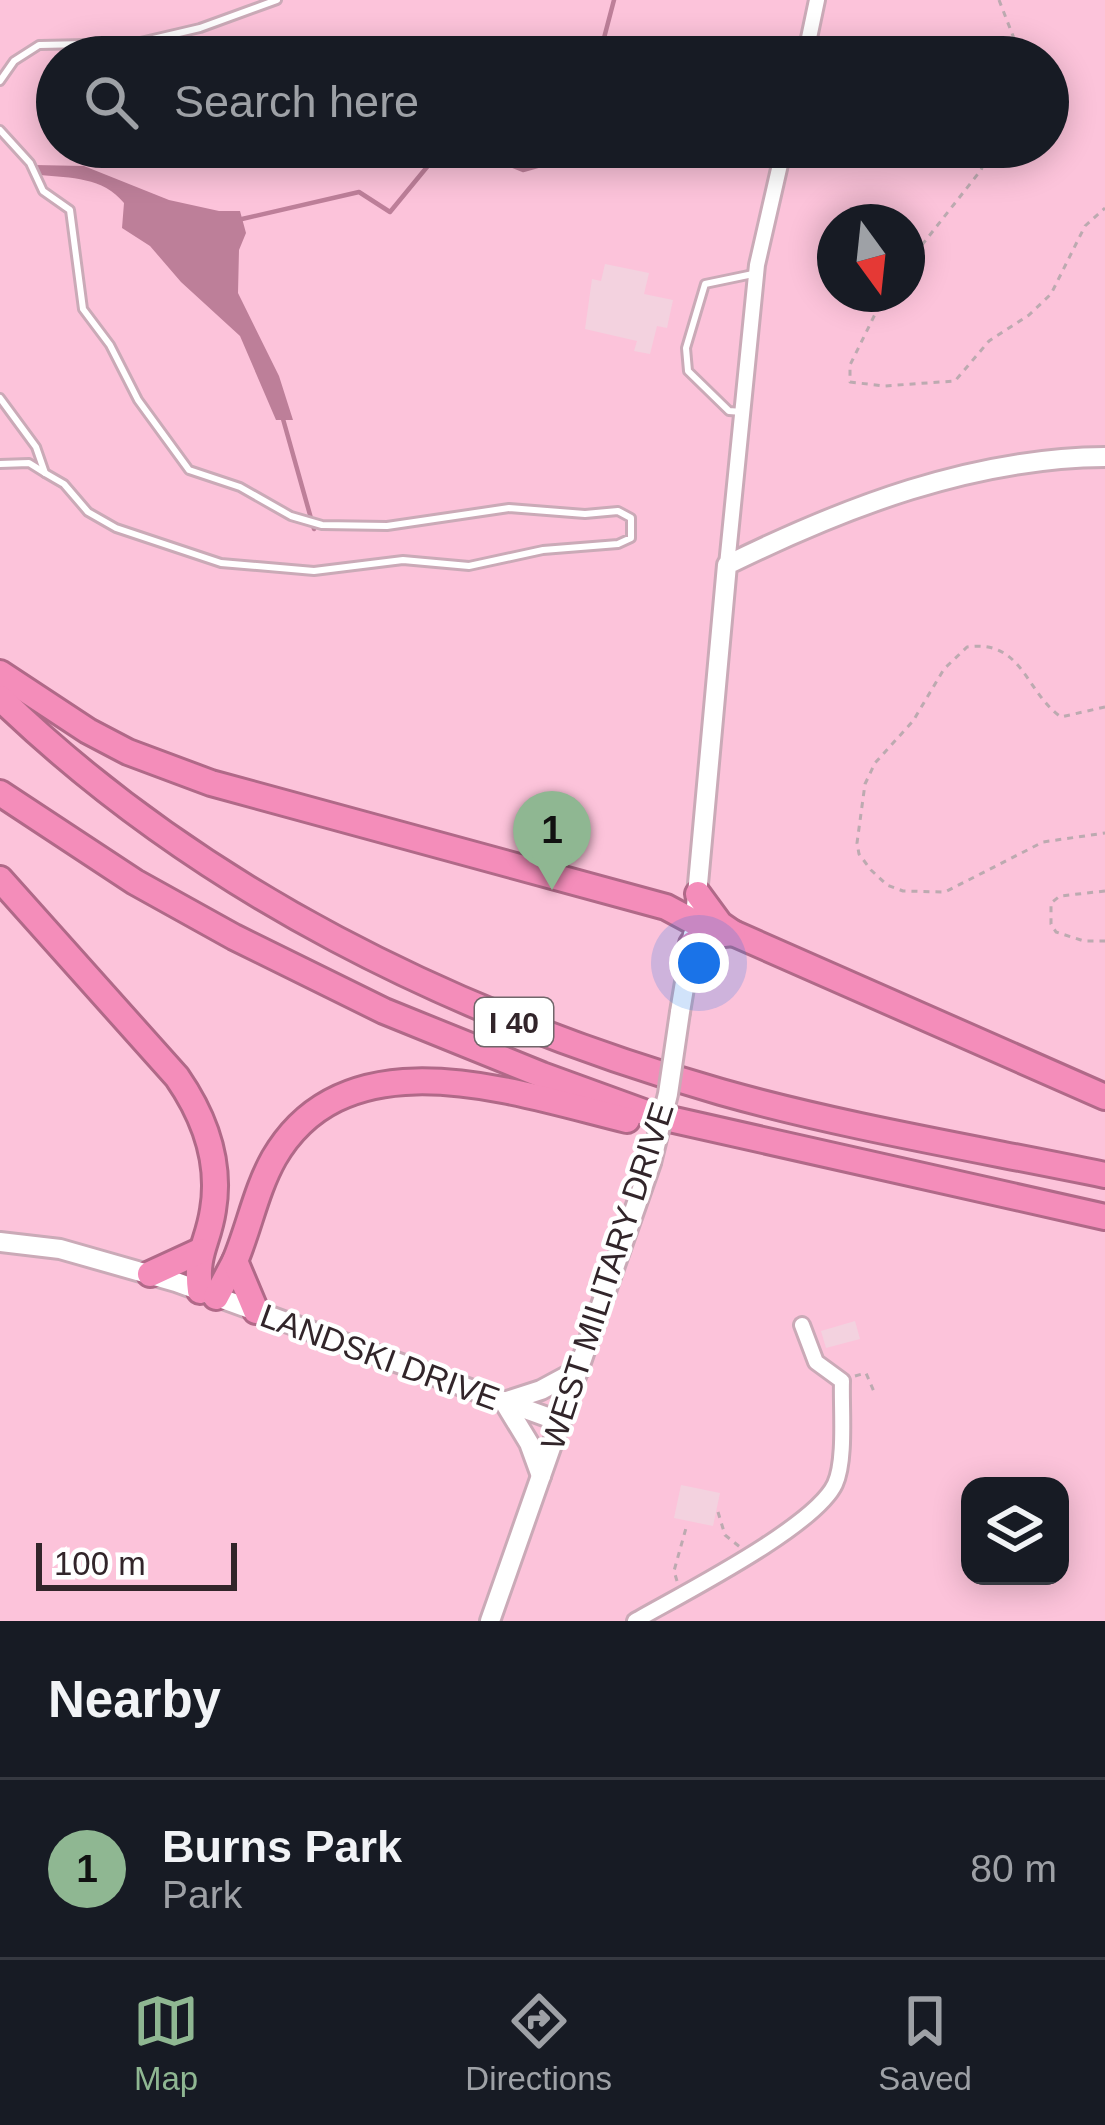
<!DOCTYPE html>
<html lang="en">
<head>
<meta charset="utf-8">
<style>
	body { margin:0; font-family:Helvetica,sans-serif; background:#20242c; color:#f1f3f6 }
	.controls { position:absolute; right:36px; bottom:36px; display:grid; overflow:hidden; border-radius:24px; box-shadow:0 6px 30px #0003 }
	.controls button { width:108px; height:108px; display:grid; place-items:center; padding:0; border:0; border-bottom:3px solid #363941; background:#171b24; color:#f1f3f6; font:60px sans-serif }
	.compass { position:absolute; left:817px; top:204px; width:108px; height:108px; border-radius:50%; background:#171b24; box-shadow:0 6px 30px #0003; rotate:165deg }
	.scale { position:absolute; left:36px; bottom:30px; width:201px; box-sizing:border-box; padding-left:12px; border:6px solid #32252a; border-top:0; font-size:33px; line-height:42px; white-space:nowrap; color:#32252a; -webkit-text-stroke:9px #fff; paint-order:stroke }
	.you { position:absolute; left:699px; top:963px; width:42px; height:42px; margin:-30px; border:9px solid #fff; border-radius:50%; background:#1a73e8; box-shadow:0 0 0 18px #1a73e833 }
	.badge { display:grid; place-items:center; width:78px; height:78px; border-radius:50%; background:#8fb792; color:#111; font-size:39px; font-weight:700 }
	.pin { position:absolute; translate:-50% -99px; filter:drop-shadow(0 3px 6px #0008) }
	.pin::after { content:''; position:absolute; top:63px; width:42px; height:36px; background:inherit; clip-path:polygon(0 0,100% 0,50% 100%) }
	.list { margin:0; padding:0; list-style:none }
	h2 { display:flex; justify-content:space-between; align-items:center; height:156px; margin:0; padding:0 48px; font-size:51px }
	h2 small { font-size:39px; font-weight:400; color:#9ea1a6 }
	.list li { display:grid; grid-template-columns:78px 1fr auto; gap:36px; align-items:center; box-sizing:border-box; height:180px; padding:0 48px; border-top:3px solid #363941 }
	.list b { display:block; font-size:45px; white-space:nowrap }
	.list p { margin:0; font-size:39px; white-space:nowrap; color:#9ea1a6 }
	.list em { font-size:39px; font-style:normal; color:#9ea1a6 }
	.icon { flex:none; width:66px; height:66px; fill:none; stroke:currentColor; stroke-width:2; stroke-linecap:round; stroke-linejoin:round }
	.map { position:relative; flex:none; width:1105px; height:1621px; overflow:hidden }
	.search { position:absolute; background:#171b24; box-shadow:0 6px 30px #0003; left:36px; right:36px; top:36px; height:132px; display:flex; align-items:center; gap:30px; box-sizing:border-box; padding:0 42px; border-radius:66px; color:#9ea1a6; font-size:45px }
	.sheet { height:336px; background:#171b24 }
	nav { display:flex; justify-content:space-around; align-items:center; box-sizing:border-box; height:168px; border-top:3px solid #363941; background:#171b24; font-size:33px; color:#9ea1a6 }
	nav a { display:grid; justify-items:center; gap:6px }
	nav .on { color:#8fb792 }
	.map>svg:first-child { display:block }
	.green { fill:#fcc3da; fill-rule:evenodd }
	.water { fill:#bd7f99 }
	.lines { fill:none; stroke-linecap:round; stroke-linejoin:round }
	.stream { stroke:#bd7f99; stroke-width:4.5 }
	.building { fill:#f3d2df }
	.lane-casing { stroke:#caaab7; stroke-width:12 }
	.street-casing { stroke:#caaab7; stroke-width:20 }
	.secondary-casing { stroke:#caaab7; stroke-width:24 }
	.highway-casing { stroke:#b06988; stroke-width:30 }
	.path { stroke:#bcaab0; stroke-width:3; stroke-dasharray:6 6; stroke-linecap:butt }
	.lane { stroke:#fff; stroke-width:6 }
	.street { stroke:#fff; stroke-width:14 }
	.secondary { stroke:#fff; stroke-width:18 }
	.highway { stroke:#f48dba; stroke-width:24 }
	.secondary-bridge-casing { stroke:#caaab7; stroke-width:24; stroke-linecap:butt }
	.secondary-bridge { stroke:#fff; stroke-width:18 }
	.labels { text-anchor:middle; dominant-baseline:central; stroke-width:9; stroke-linejoin:round; paint-order:stroke }
	.shield { fill:#fff; stroke:#70666a; stroke-width:3 }
	.shield-label { font-size:30px; font-weight:bold; fill:#32252a }
	.street-label { font-size:33px; fill:#32252a; stroke:#fff }
</style>
</head>
<body>
<div class="map">
<svg width="1105" height="1621" viewBox="0 0 1105 1621">
	<rect width="100%" height="100%" fill="#feeaf1"/>
	<!-- green -->
	<path class="green" d="M0,0H1105V1621H0ZM57,57H1048V147H57ZM835,222H907V294H835ZM970,1486H1060V1576H970Z"/>
	<!-- water -->
	<path class="water" d="M35,165L84,166L169,200L219,211H240L246,233L239,250L238,293L279,376L293,420H276L240,336L181,282L150,246L122,228L124,203C103,177 71,178 40,175Z"/>
	<g class="lines">
		<!-- stream -->
		<g class="stream">
			<polyline points="599,57 614,0"/>
			<polyline points="242,219 359,192 390,212 436,156 469,148 523,170 569,157 572,147"/>
			<polyline points="283,419 314,529"/>
		</g>
	</g>
	<!-- building -->
	<g class="building">
		<polygon points="605,264 649,273 644,294 673,300 667,328 657,326 650,354 634,351 637,341 585,329 592,279 601,281"/>
		<polygon points="855,1321 860,1339 826,1348 821,1331"/>
		<polygon points="681,1485 720,1493 713,1526 674,1518"/>
	</g>
	<g class="lines">
		<!-- lane casing -->
		<g class="lane-casing">
			<g id="lane">
				<polyline points="0,81 14,61 39,45 136,43 200,28 277,0"/>
				<polyline points="0,130 30,163 43,191 70,210 83,309 110,345 138,400 189,470 240,487 291,516 322,525 387,526 509,508 585,514 618,511 631,518 631,538 618,544 543,550 469,566 403,560 314,571 221,563 116,528 88,512 64,484 45,473 36,447 0,398"/>
				<polyline points="742,412 729,411 688,371 686,348 705,284 753,274"/>
				<polyline points="0,464 29,463 45,473"/>
			</g>
		</g>
		<!-- street casing -->
		<g class="street-casing">
			<g id="street">
				<polyline points="805,57 817,0"/>
				<polyline points="727,565 757,265 784,147"/>
				<path d="M635,1621C680,1595 815,1527 835,1484C846,1460 841,1408 842,1381L816,1362L802,1325"/>
			</g>
		</g>
		<!-- secondary casing -->
		<g class="secondary-casing">
			<g id="secondary">
				<path d="M696,906L727,565C845,507 972,458 1105,457"/>
				<polyline points="680,1012 693,934"/>
				<polyline points="0,1242 60,1249 176,1282 561,1422"/>
				<polyline points="541,1476 529,1443 504,1402 541,1390 580,1369"/>
				<polyline points="490,1621 651,1163"/>
			</g>
		</g>
		<!-- highway casing -->
		<g class="highway-casing">
			<g id="highway">
				<polyline points="0,673 88,731 128,752 211,783 666,907 694,922"/>
				<path d="M0,698C200,891 456,1016 721,1092C845,1127 979,1149 1105,1175"/>
				<polyline points="0,793 135,882 234,937 384,1011 542,1075 652,1115 1105,1217"/>
				<path d="M0,879L177,1077C204,1116 221,1162 213,1210C208,1244 195,1253 200,1291"/>
				<polyline points="698,894 720,924 733,933 1105,1097"/>
				<polyline points="692,944 705,936 733,933"/>
				<polyline points="150,1274 200,1251"/>
				<polyline points="216,1297 235,1261"/>
				<path d="M256,1311L235,1261C249,1228 256,1190 274,1158C347,1032 516,1093 627,1120"/>
			</g>
		</g>
		<!-- path -->
		<g class="path">
			<polyline points="999,0 1015,41 1017,57"/>
			<polyline points="907,264 981,170 991,147"/>
			<polyline points="885,294 850,365 850,382 884,386 955,381 989,341 1029,315 1051,294 1085,226 1105,208"/>
			<path d="M1105,707L1061,717C1025,692 1023,639 967,647L944,669L913,721L875,763L865,784L857,843L859,854L871,870L887,885L903,891L945,892L1043,842L1105,833"/>
			<polyline points="1105,891 1060,896 1051,903 1051,924 1056,932 1084,941 1105,941"/>
			<polyline points="855,1376 866,1373 875,1394"/>
			<polyline points="718,1512 725,1535 740,1547"/>
			<polyline points="677,1581 674,1571 686,1528"/>
		</g>
		<!-- lane -->
		<use href="#lane" class="lane"/>
		<!-- street -->
		<use href="#street" class="street"/>
		<!-- secondary -->
		<use href="#secondary" class="secondary"/>
		<!-- highway -->
		<use href="#highway" class="highway"/>
		<!-- secondary-bridge casing -->
		<g class="secondary-bridge-casing">
			<polyline id="secondary-bridge" points="651,1163 668,1094 680,1012"/>
		</g>
		<!-- secondary-bridge -->
		<use href="#secondary-bridge" class="secondary-bridge"/>
	</g>
	<g class="labels">
		<!-- shield labels -->
		<rect class="shield" x="475" y="998" width="78" height="48" rx="9"/>
		<g class="shield-label">
			<text x="514" y="1022">I 40</text>
		</g>
		<!-- street labels -->
		<g class="street-label">
			<text transform="translate(607 1276) rotate(-72)">WEST MILITARY DRIVE</text>
			<text transform="translate(380 1357) rotate(20)">LANDSKI DRIVE</text>
		</g>
	</g>
</svg>
<div class="controls">
<button><svg class="icon" aria-label="layers" viewBox="0 0 24 24"><path d="M12 4l9 5-9 5-9-5zM3 14l9 5 9-5"/></svg></button>
</div>
<svg class="compass" viewBox="-18 -18 36 36"><path d="M0-13l5 13h-10z" fill="#e53935"/><path d="M0 13l5-13h-10z" fill="#9ea1a6"/></svg>
<div class="scale">100 m</div>
<div class="you"></div>
<div class="pin badge" style="left:552px;top:890px">1</div>
<div class="search"><svg class="icon" aria-label="search" viewBox="0 0 24 24"><circle cx="10" cy="10" r="6"/><path d="M15 15l6 6"/></svg>Search here</div>
</div>
<section class="sheet">
<h2>Nearby<small></small></h2>
<ul class="list">
<li><span class="badge">1</span><div><b>Burns Park</b><p>Park</p></div><em>80 m</em></li>
</ul>
</section>
<nav>
<a class="on"><svg class="icon" aria-label="map" viewBox="0 0 24 24"><path d="M3 6l6-2 6 2 6-2v14l-6 2-6-2-6 2zM9 4v14M15 6v14"/></svg>Map</a>
<a><svg class="icon" aria-label="directions" viewBox="0 0 24 24"><path d="M12 3l9 9-9 9-9-9zM9 14v-3h6M13 9l2 2-2 2"/></svg>Directions</a>
<a><svg class="icon" aria-label="saved" viewBox="0 0 24 24"><path d="M7 4h10v16l-5-4-5 4z"/></svg>Saved</a>
</nav>
</body>
</html>
